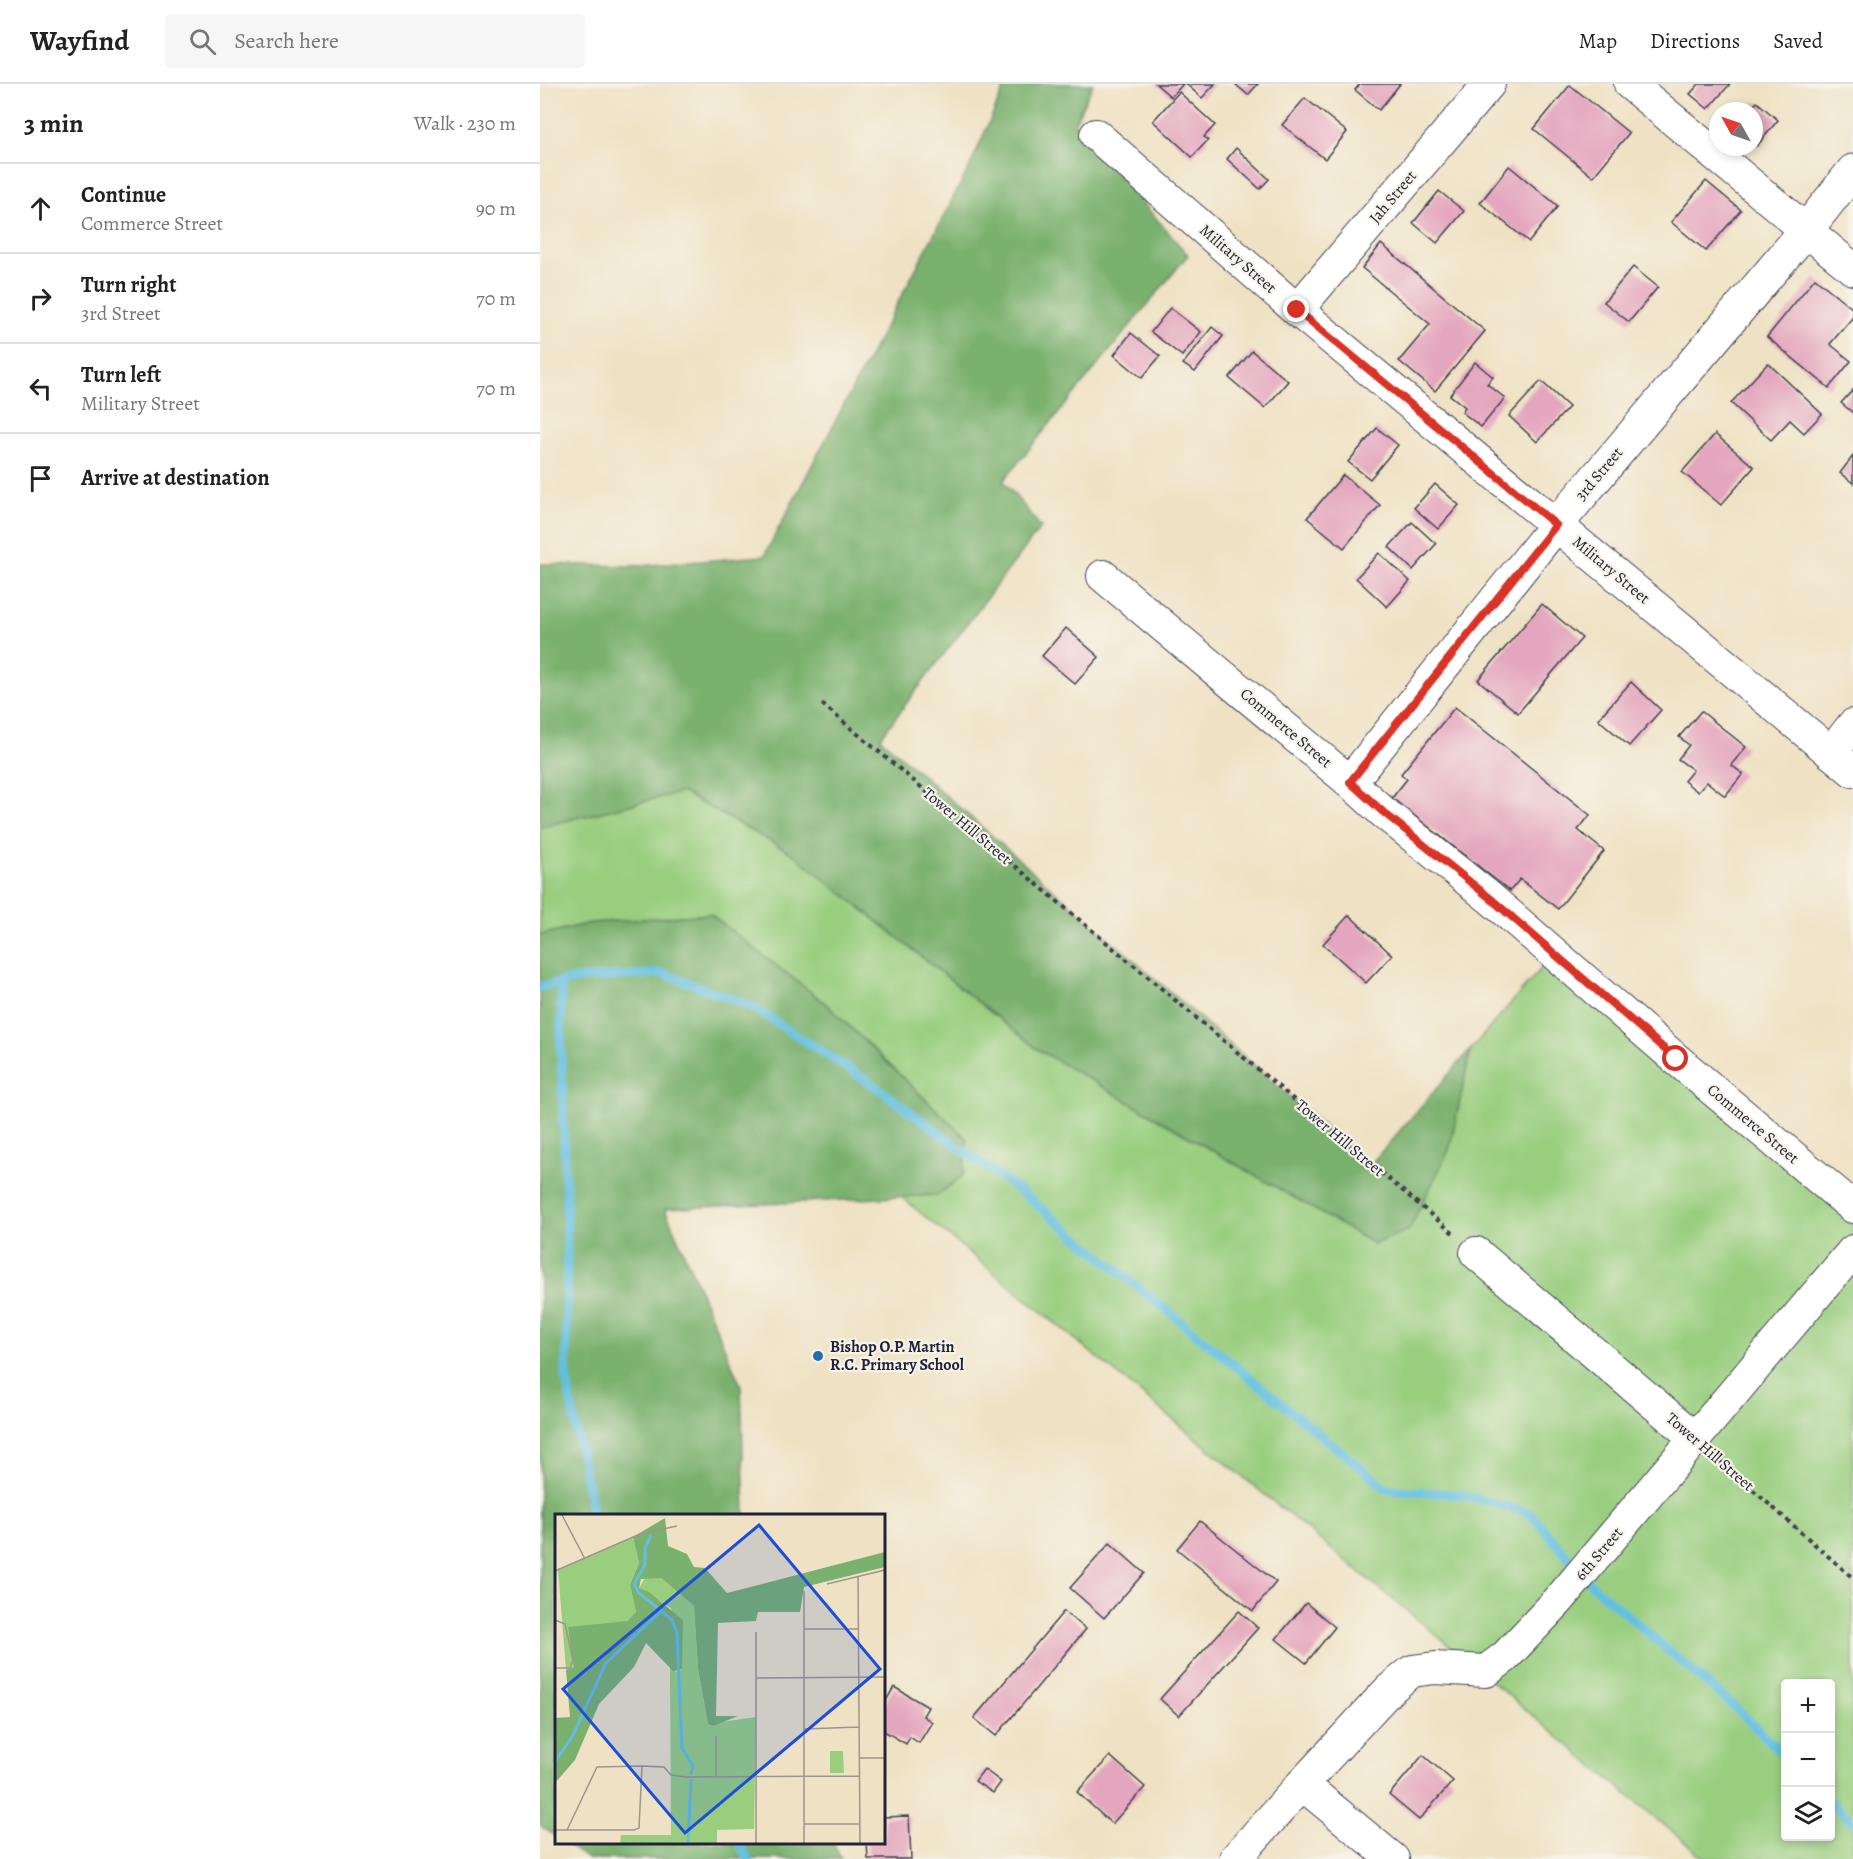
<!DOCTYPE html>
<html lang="en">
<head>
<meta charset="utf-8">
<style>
	body { margin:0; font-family:Alegreya,serif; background:#f6f6f6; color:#222 }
	.controls { position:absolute; right:18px; bottom:18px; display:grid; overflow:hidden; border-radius:6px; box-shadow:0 3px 9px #0003 }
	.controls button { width:54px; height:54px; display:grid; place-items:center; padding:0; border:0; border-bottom:2px solid #e0e0e0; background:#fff; color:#222; font:30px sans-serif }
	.compass { position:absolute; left:1169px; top:18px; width:54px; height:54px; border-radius:50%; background:#fff; box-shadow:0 3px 9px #0003; rotate:310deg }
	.stop { position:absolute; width:18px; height:18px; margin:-14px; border:4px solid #d93025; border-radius:50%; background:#fff }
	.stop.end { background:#d93025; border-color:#fff; box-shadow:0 2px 6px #0008 }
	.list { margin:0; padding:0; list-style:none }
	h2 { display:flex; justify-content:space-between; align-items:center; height:78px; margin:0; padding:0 24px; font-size:26px }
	h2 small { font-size:20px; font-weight:400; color:#767676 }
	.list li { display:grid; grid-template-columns:39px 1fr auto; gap:18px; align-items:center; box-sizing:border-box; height:90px; padding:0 24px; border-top:2px solid #e0e0e0 }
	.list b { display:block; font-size:22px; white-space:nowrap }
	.list p { margin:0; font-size:20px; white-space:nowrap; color:#767676 }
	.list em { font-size:20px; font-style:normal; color:#767676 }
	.icon { flex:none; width:33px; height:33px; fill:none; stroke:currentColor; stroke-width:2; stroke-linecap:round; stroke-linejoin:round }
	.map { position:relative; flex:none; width:1313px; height:1775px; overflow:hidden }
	header { display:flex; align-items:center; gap:36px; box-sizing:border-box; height:84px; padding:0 30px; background:#fff; border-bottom:2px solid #e0e0e0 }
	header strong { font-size:28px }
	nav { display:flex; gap:33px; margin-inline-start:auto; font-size:21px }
	.search { width:420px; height:54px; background:#f6f6f6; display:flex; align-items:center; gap:15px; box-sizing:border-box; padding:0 21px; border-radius:6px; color:#767676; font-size:22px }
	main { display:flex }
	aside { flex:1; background:#fff }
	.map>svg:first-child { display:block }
	.green { fill:#99ce7f; stroke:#5e785d; stroke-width:1.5; fill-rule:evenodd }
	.forest { fill:#7ab16e; stroke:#4e6a54; stroke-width:1.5 }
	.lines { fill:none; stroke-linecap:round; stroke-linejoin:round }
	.stream { stroke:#63bfe1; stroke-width:9 }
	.building { fill:#e4a6be }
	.street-casing { stroke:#413f50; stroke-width:34 }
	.secondary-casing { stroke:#413f50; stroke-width:35 }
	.path { stroke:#413f50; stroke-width:4; stroke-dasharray:4.5 4.5; stroke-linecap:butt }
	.street { stroke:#fff; stroke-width:32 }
	.secondary { stroke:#fff; stroke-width:33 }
	.route { stroke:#d93025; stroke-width:8 }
	.poi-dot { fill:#1f6fb2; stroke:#f7f3e8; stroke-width:2 }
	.labels { text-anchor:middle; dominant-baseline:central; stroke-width:4.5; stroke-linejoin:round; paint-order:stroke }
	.street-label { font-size:16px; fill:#22223b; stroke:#f7f3e8 }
	.poi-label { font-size:16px; font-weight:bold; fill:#22223b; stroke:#f7f3e8; text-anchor:start }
	.inset-river { fill:none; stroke:#63bfe1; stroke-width:3 }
	.inset-road { fill:none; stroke:#9d958d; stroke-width:1.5 }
	.view { fill:#1d4ed8; fill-opacity:0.15; stroke:#1d4ed8; stroke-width:3 }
	.inset-edge { fill:none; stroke:#22223b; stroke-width:3 }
</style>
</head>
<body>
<header>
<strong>Wayfind</strong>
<div class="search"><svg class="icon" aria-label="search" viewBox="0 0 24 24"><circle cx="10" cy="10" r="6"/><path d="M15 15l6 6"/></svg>Search here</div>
<nav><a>Map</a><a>Directions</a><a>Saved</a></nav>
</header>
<main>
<aside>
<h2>3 min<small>Walk · 230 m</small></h2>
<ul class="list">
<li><svg class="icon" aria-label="ahead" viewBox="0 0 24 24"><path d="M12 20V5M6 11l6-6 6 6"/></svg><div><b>Continue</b><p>Commerce Street</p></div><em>90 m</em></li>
<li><svg class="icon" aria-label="right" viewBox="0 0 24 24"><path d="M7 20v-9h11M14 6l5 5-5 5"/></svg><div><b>Turn right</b><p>3rd Street</p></div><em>70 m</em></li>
<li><svg class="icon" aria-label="left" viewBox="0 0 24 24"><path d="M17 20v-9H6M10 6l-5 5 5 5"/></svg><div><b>Turn left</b><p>Military Street</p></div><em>70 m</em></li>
<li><svg class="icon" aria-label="arrive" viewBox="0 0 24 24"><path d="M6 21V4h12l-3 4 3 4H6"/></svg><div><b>Arrive at destination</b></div></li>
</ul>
</aside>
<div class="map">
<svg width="1313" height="1775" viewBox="0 0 1313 1775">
	<rect width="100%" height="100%" fill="#f7f3e8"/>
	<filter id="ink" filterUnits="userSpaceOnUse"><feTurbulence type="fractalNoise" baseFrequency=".0167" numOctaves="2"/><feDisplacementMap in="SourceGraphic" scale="12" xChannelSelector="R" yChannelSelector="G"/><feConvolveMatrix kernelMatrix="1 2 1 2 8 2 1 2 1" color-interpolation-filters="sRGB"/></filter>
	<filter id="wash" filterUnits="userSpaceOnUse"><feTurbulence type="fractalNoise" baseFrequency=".008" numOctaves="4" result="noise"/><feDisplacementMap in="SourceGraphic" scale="24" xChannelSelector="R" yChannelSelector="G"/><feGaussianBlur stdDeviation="1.35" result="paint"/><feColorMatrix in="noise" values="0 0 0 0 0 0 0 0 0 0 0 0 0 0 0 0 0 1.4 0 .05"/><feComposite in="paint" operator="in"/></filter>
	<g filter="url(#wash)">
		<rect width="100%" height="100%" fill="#efe2c4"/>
		<!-- green -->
		<path class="green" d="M141,708L253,770L497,965L834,1160L909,1066L931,965L1012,872L1313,1136V1775H1165L884,1541L360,1112L398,1111L423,1091L427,1055L285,919L170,830L51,839L0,851V743ZM1246,1600H1290V1752H1246Z"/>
		<!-- forest -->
		<g class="forest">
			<polygon points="466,0 553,0 534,40 648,171 463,397 501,443 340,654 829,1082 931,965 909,1066 869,1146 834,1160 497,965 253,770 142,708 0,743 0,480 98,482 224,472 429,84"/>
			<polygon points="170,830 285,919 427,1055 423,1091 398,1111 125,1125 201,1302 205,1431 16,1432 16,1753 0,1741 0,851 51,839"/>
			<polygon points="25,1759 293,1759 301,1775 48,1775"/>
		</g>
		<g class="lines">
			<!-- stream -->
			<g class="stream">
				<polyline points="21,898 21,970 27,1143 26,1292 53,1432"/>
				<polyline points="0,903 36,895 122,889 211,922 332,1000 485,1111 847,1405 924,1411 990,1429 1052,1501 1199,1627 1246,1673"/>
				<polyline points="1290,1717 1313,1739"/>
				<polyline points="199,1758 208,1775"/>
			</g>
		</g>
		<g id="blocks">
			<!-- building -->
			<g class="building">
				<polygon points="616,0 643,0 631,13"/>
				<polygon points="646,0 675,0 662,14"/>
				<polygon points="695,0 718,0 708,11"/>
				<polygon points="820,0 860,0 839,26 815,6"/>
				<polygon points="1159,0 1190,0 1168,25 1150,10"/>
				<polygon points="1030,1 1089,49 1053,93 994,45"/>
				<polygon points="639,8 675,41 664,53 668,56 652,73 613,37"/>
				<polygon points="765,14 807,48 785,75 742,41"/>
				<polygon points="1217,18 1238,36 1217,62 1214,60 1214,27 1209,27"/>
				<polygon points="696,64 729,95 720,105 687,75"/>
				<polygon points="969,82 1018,122 989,158 940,119"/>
				<polygon points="1166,97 1201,126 1166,167 1131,138"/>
				<polygon points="899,107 924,127 897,159 873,139"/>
				<polygon points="841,160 945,247 895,307 859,277 890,240 822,184"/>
				<polygon points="1093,183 1118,203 1089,238 1064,218"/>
				<polygon points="1275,194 1313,225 1313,233 1290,260 1311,277 1289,304 1227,253"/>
				<polygon points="630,224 661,248 642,272 611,248"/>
				<polygon points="672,243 683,252 655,288 643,280"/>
				<polygon points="591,249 620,272 602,294 574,271"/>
				<polygon points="712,267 748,297 725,324 689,294"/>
				<polygon points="935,278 953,293 947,300 965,314 941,343 922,328 925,323 910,311"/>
				<polygon points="1228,279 1282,330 1264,349 1250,336 1231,356 1191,319"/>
				<polygon points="1001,297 1029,323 997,358 969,332"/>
				<polygon points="1313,306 1313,329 1301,319"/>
				<polygon points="837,344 858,361 830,395 808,378"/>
				<polygon points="1175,350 1214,383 1181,421 1142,388"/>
				<polygon points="1313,372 1313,399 1300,389"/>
				<polygon points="803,391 840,421 804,464 767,434"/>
				<polygon points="895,400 919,421 898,445 874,424"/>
				<polygon points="872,438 896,460 873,486 849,463"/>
				<polygon points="839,469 870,497 847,523 816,494"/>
				<polygon points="1002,520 1042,554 978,629 938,596"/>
				<polygon points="526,544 559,573 535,600 502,572"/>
				<polygon points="1091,598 1121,626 1089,662 1058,635"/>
				<polygon points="915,623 1050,731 1038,746 1064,767 1018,825 980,795 970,807 852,714 867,695 861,690"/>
				<polygon points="1161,627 1206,663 1191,681 1203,690 1185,712 1167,698 1158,708 1144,697 1153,686 1138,675 1149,661 1139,653"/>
				<polygon points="809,831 852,871 826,899 783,860"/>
				<polygon points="660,1437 736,1498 713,1527 637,1465"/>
				<polygon points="570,1459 604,1489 564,1534 530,1504"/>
				<polygon points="766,1519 795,1543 766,1579 736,1555"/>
				<polygon points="524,1527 546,1545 456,1652 434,1634"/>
				<polygon points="699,1527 718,1544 639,1632 620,1615"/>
				<polygon points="354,1603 388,1623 383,1632 392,1638 379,1659 370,1653 366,1660 344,1647 344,1620"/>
				<polygon points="883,1671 913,1697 879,1736 849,1711"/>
				<polygon points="570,1672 605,1703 572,1740 537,1708"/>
				<polygon points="444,1685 461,1698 453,1709 435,1697"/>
				<polygon points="369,1732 371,1775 328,1775 327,1758 344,1758 344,1733"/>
			</g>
		</g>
	</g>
	<g filter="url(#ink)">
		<use href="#blocks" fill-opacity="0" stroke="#413f50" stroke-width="1.5"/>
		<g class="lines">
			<!-- street casing -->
			<g class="street-casing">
				<g id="street">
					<polyline points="1090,0 1313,185"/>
					<polyline points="556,51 757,226 1313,687"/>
					<polyline points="757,226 949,0"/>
					<polyline points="563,492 810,698 843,728 950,814 1136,975 1313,1123"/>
					<polyline points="1291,669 1313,641"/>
					<polyline points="936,1169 1156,1355"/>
					<polyline points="762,1700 849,1606 872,1587 895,1584 946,1587 965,1573 1019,1516 1313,1167"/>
					<polyline points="695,1775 762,1700 853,1775"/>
				</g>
			</g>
			<!-- secondary casing -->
			<g class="secondary-casing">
				<polyline id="secondary" points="810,698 1016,441 1267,145 1313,87"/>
			</g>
			<!-- path -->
			<g class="path">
				<polyline points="282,620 913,1149"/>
				<polyline points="1179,1376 1313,1494"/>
			</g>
			<!-- street -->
			<use href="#street" class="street"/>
			<!-- secondary -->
			<use href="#secondary" class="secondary"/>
		</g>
	</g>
	<g class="lines" filter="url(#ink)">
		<!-- route -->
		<polyline class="route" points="757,226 1016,441 810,698 843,728 950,814 1136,975"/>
	</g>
	<!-- markers -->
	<circle class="poi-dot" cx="278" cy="1272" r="6"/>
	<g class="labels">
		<!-- street labels -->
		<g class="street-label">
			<text transform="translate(853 113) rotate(-50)">Jah Street</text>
			<text transform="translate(698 175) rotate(41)">Military Street</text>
			<text transform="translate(1059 390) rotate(-50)">3rd Street</text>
			<text transform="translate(1071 486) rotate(40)">Military Street</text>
			<text transform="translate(746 644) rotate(40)">Commerce Street</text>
			<text transform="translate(427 742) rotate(40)">Tower Hill Street</text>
			<text transform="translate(1213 1040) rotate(40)">Commerce Street</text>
			<text transform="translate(800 1054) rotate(40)">Tower Hill Street</text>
			<text transform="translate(1170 1368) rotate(41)">Tower Hill Street</text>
			<text transform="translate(1059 1470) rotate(-50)">6th Street</text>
		</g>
		<!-- poi labels -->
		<g class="poi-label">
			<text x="290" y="1263">Bishop O.P. Martin<tspan x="290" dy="18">R.C. Primary School</tspan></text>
		</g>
	</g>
	<!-- overview -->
	<g transform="translate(15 1430)">
		<rect width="330" height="330" fill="#efe2c4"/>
		<path d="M78,23L84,49L75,71L81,96L74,107L51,111L19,153L11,156L3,56ZM91,62L106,64L139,92L143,155L153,210L201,203L199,315L162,316V329H65L66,321H116L115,153L122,158L127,155L116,94L84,74ZM275,237H288L289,259H275Z" fill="#99ce7f"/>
		<path d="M110,4L113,32L132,40L139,53L150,54L172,79L330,38V53L249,73L245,98H203L201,107L163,109L161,202H183L158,212L153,210L143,155L139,92L106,64L86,65L84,74L94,78L128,106L127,155L118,157L91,129L79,153L44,190L20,246L0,269V204L15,203L11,156L19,153L13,113L73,107L81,97L75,71L84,49L78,23Z" fill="#7ab16e"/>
		<path class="inset-river" d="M96,21L90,34V51L79,70L84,79L117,106L122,119L127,234L138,252L136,260M0,248L18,221L51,149L106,97M133,329L136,265"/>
		<path class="inset-road" d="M7,1L30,45M0,57L85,20L122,12M303,63L305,329M272,70L330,56M0,106L10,110L18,146L15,154H0M249,115H304M202,164L330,163M249,215L304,213M304,244H330M87,252L109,253L116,261L131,263L304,262M161,263V222M249,310H304M0,316H79L84,314L87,252L42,253L12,316M201,329V118M249,329V77"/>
		<path class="view" d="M204,11L325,155L130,319L8,175Z"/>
		<rect width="330" height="330" class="inset-edge"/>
	</g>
</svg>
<div class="controls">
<button>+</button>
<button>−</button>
<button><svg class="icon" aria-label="layers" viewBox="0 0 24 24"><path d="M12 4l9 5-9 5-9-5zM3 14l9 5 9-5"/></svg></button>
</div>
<svg class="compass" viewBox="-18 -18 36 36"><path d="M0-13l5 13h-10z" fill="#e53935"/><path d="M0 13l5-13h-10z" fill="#767676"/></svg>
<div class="stop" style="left:1136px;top:975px"></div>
<div class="stop end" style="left:757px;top:226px"></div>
</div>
</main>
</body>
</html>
